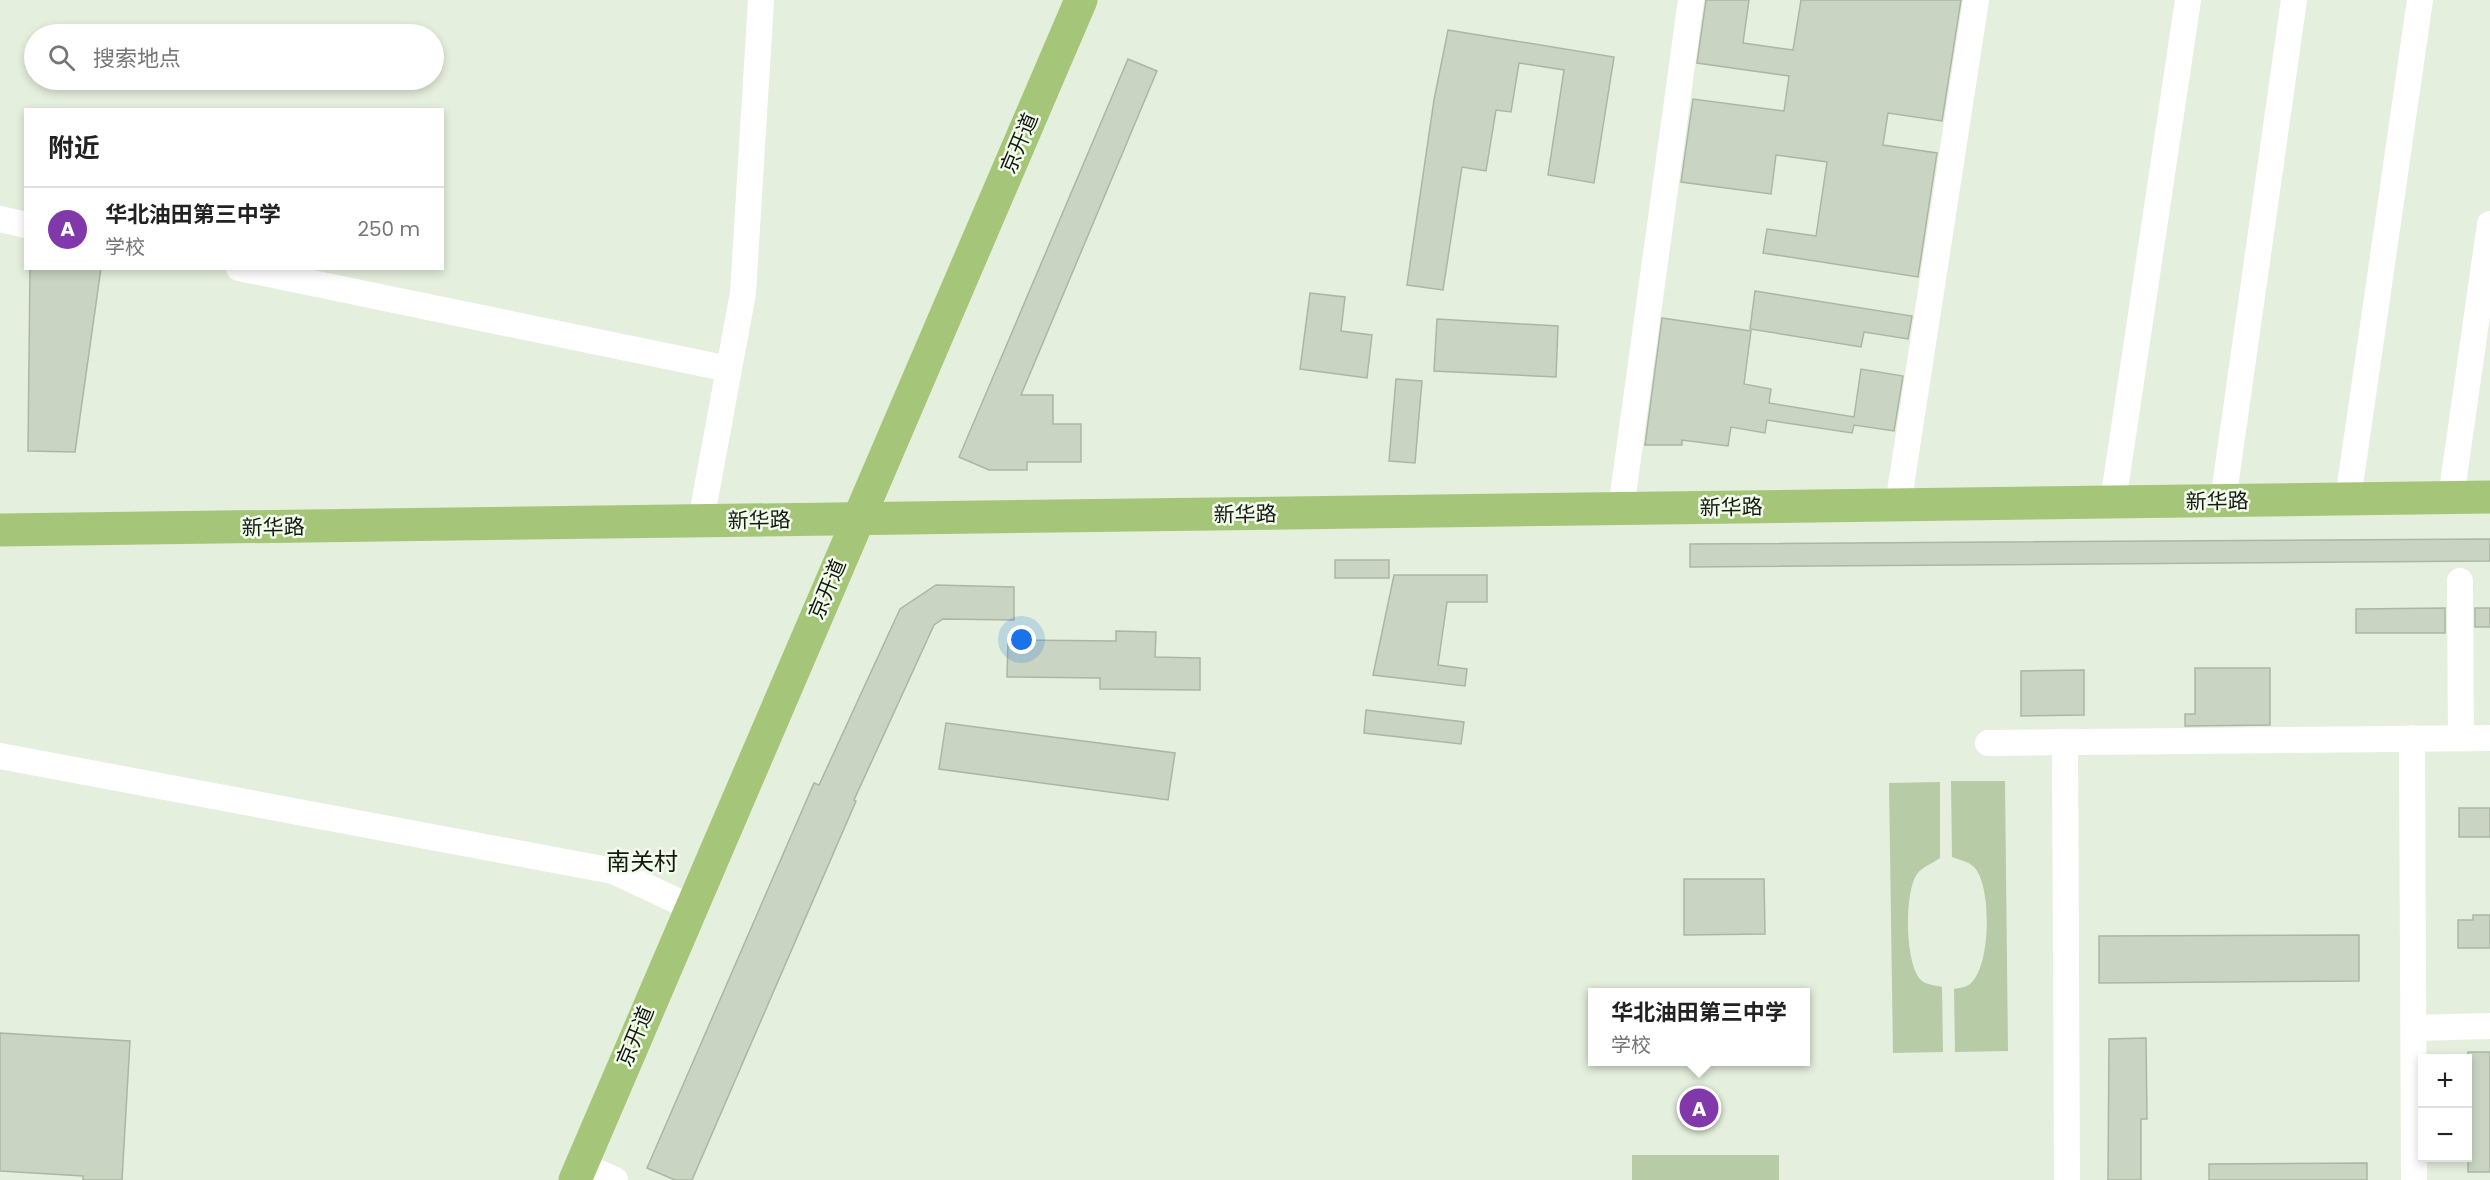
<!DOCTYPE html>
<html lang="zh">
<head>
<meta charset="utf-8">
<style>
	body { margin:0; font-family:Poppins,"Noto Sans SC",sans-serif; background:#f6f6f6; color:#222 }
	.controls { position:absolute; right:18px; bottom:18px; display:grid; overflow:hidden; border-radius:0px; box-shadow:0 3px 9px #0003 }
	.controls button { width:54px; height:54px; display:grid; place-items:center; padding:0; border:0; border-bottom:2px solid #e0e0e0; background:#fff; color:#222; font:30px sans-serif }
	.you { position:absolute; left:1022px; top:640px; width:21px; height:21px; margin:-15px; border:4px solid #fff; border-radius:50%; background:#1a73e8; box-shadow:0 0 0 9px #1a73e833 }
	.badge { display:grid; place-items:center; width:39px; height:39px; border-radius:50%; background:#8138aa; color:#fff; font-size:20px; font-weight:700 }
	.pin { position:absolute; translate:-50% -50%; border:3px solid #fff; box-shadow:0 2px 6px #0006 }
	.popup { position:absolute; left:1588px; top:988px; width:222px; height:78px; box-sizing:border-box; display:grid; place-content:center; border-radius:0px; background:#fff; filter:drop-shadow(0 2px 4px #0005); font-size:20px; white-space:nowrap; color:#767676 }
	.popup b { font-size:22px; color:#222 }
	.popup::after { content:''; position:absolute; left:50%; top:100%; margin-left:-12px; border:12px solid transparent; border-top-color:#fff }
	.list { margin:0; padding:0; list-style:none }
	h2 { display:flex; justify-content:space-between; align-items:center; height:78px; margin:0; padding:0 24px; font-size:26px }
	h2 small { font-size:20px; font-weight:400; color:#767676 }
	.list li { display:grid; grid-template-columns:39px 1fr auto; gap:18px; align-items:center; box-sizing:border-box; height:84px; padding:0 24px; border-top:2px solid #e0e0e0 }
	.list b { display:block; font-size:22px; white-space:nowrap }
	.list p { margin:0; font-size:20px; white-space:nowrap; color:#767676 }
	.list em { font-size:20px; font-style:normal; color:#767676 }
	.icon { flex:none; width:33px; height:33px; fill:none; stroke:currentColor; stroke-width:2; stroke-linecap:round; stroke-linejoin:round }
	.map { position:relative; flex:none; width:2490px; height:1180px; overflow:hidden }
	.search { position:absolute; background:#fff; box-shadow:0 3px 9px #0003; left:24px; top:24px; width:420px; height:66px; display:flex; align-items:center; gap:15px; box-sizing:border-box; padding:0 21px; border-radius:33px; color:#767676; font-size:22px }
	.panel { position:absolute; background:#fff; box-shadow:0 3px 9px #0003; left:24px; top:108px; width:420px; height:162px; border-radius:0px }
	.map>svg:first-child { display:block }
	.green { fill:#b7cba7 }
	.building { fill:#cad4c2; stroke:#acb6a4; stroke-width:1.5 }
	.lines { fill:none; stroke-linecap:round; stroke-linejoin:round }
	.minor { stroke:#fff; stroke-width:26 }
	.major { stroke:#a5c678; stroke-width:33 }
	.labels { text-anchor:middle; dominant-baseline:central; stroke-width:5; stroke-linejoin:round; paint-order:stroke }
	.street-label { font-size:21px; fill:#161913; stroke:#f2fcea }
	.quarter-label { font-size:24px; fill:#161913; stroke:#f2fcea }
</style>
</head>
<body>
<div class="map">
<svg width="2490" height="1180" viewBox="0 0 2490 1180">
	<rect width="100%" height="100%" fill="#e5efdd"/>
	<!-- green -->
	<g class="green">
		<path d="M1951,781H2005L2008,1051L1955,1052L1954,989C1959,988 1968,987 1971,983C1991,965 1992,885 1974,867C1968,861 1959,860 1952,857Z"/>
		<path d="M1940,782V858C1933,863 1922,867 1917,874C1904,892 1905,963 1920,979C1925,985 1935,985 1942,987L1943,1052L1893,1053L1889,783Z"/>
		<rect x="1632" y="1155" width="147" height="25"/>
	</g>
	<!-- building -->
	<g class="building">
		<polygon points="1706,0 1749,0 1743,43 1793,50 1801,0 1961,0 1942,121 1888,113 1883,145 1937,153 1918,277 1763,253 1767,229 1816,236 1827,162 1776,155 1771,194 1681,182 1693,99 1784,111 1789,76 1697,63"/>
		<polygon points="1448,30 1614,57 1594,183 1548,175 1564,70 1519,63 1511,112 1496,110 1486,171 1462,167 1443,290 1407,285 1434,100"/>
		<polygon points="1128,59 1157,71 1021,395 1053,395 1053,424 1081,424 1081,462 1027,462 1027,470 989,470 959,457"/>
		<polygon points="30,268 101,268 75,452 28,451"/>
		<polygon points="1755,291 1912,316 1908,339 1864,332 1861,347 1750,329"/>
		<polygon points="1310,293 1345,297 1341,331 1372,335 1367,378 1300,369"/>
		<polygon points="1662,318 1751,331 1744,384 1771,389 1769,403 1854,417 1861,369 1903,376 1894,431 1854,425 1852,433 1767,420 1765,433 1731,427 1728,446 1682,440 1682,445 1645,445"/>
		<polygon points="1437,319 1558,326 1556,377 1434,371"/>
		<polygon points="1396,379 1422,381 1415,463 1389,461"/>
		<polygon points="2490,539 2490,561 1690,567 1690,544"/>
		<rect x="1335" y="560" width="54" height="18"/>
		<polygon points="1394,575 1487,575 1487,602 1447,602 1438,665 1467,669 1465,686 1373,675"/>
		<polygon points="936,585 1014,587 1014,620 943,619 934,625 854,800 856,801 692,1180 675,1180 647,1168 814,783 819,785 900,609"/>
		<polygon points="2445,608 2445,633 2356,633 2356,609"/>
		<rect x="2475" y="608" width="15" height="19"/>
		<polygon points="1116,631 1156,632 1155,657 1200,658 1200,690 1100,689 1100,678 1007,677 1008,640 1116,641"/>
		<polygon points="2195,668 2270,668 2270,725 2185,726 2185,714 2195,714"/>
		<polygon points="2084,670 2084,715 2021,716 2021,671"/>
		<polygon points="1366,710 1464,722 1461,744 1364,733"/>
		<polygon points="946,723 1175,753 1168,800 939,769"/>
		<rect x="2459" y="808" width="31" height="29"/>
		<polygon points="1684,879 1764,879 1765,934 1684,935"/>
		<polygon points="2473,915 2490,915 2490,948 2458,948 2458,920 2473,920"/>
		<polygon points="2359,935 2359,981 2099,983 2099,936"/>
		<polygon points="0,1033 130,1041 122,1180 83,1180 83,1176 0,1171"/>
		<polygon points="2146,1038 2147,1119 2141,1119 2141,1180 2108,1180 2109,1039"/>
		<rect x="2468" y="1052" width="22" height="120"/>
		<polygon points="2367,1163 2367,1180 2209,1180 2209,1164"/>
	</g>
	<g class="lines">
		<!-- minor -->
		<g class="minor">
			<polyline points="0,219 26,225"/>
			<polyline points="239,268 729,369"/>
			<polyline points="2451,498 2490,224"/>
			<polyline points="2348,499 2420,0"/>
			<polyline points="2223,501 2294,0"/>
			<polyline points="2113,502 2188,0"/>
			<polyline points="1898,505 1976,0"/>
			<polyline points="1621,509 1691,0"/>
			<polyline points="701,521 743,293 761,0"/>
			<polyline points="2460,581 2461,738"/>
			<polyline points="2412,738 2414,1180"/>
			<polyline points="2065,742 2067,1180"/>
			<polyline points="1988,743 2490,738"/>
			<polyline points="0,756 613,871 690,907"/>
			<polyline points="2414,1028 2490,1026"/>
			<polyline points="581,1165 615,1180"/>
		</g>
		<!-- major -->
		<g class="major">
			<polyline points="0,530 2490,497"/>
			<polyline points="575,1180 1081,0"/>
		</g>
	</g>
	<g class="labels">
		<!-- street labels -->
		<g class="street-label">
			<text transform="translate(1019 143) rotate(-67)">京开道</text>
			<text transform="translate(2217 501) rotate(-1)">新华路</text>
			<text transform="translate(1731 507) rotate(-1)">新华路</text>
			<text transform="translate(1245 514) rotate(-1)">新华路</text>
			<text transform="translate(759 520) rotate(-1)">新华路</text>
			<text transform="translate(273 527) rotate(-1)">新华路</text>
			<text transform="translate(827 589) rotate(-67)">京开道</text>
			<text transform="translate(635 1036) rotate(-67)">京开道</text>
		</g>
		<!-- quarter labels -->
		<g class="quarter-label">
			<text x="642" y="861">南关村</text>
		</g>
	</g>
</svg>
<div class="controls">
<button>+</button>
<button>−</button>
</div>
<div class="you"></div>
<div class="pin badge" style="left:1699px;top:1108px">A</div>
<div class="popup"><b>华北油田第三中学</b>学校</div>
<div class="search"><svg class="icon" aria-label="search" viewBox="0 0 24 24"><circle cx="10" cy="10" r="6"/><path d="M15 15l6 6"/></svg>搜索地点</div>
<section class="panel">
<h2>附近<small></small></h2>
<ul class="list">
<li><span class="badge">A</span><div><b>华北油田第三中学</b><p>学校</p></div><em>250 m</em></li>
</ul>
</section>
</div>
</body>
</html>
